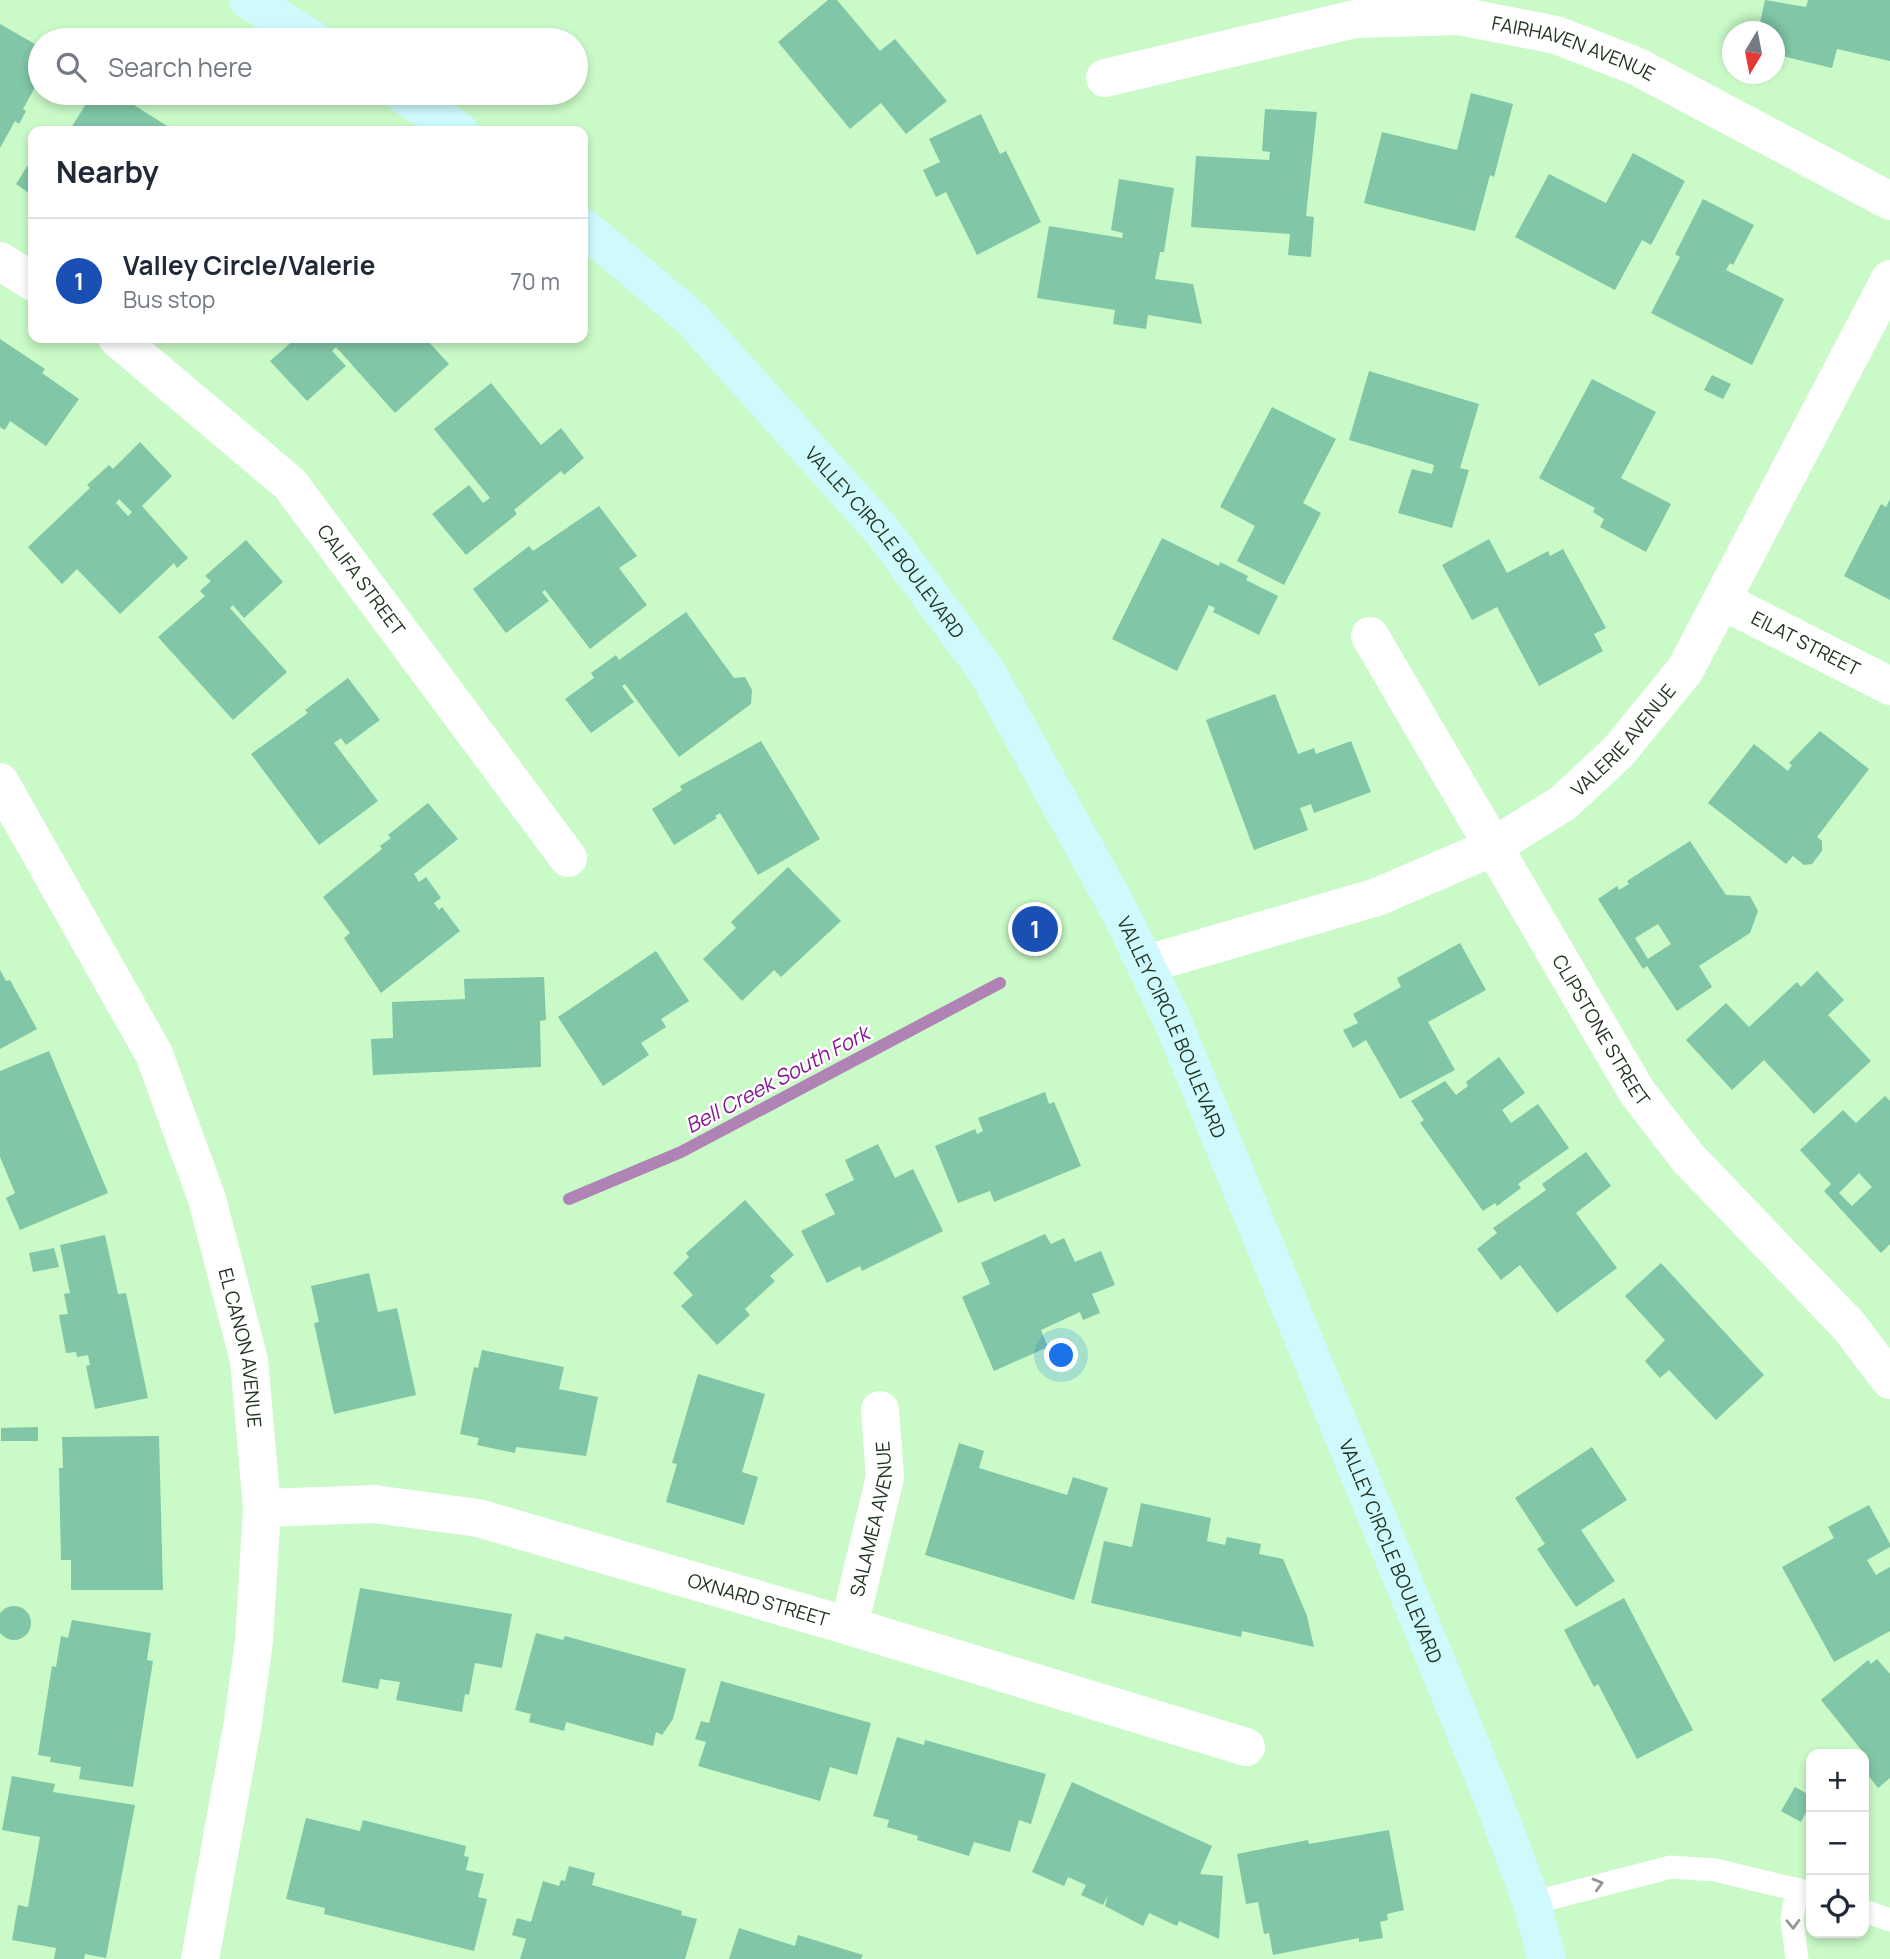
<!DOCTYPE html>
<html lang="en">
<head>
<meta charset="utf-8">
<style>
	body { margin:0; font-family:Manrope,sans-serif; background:#f2f2f3; color:#1f2937 }
	.controls { position:absolute; right:21px; bottom:21px; display:grid; overflow:hidden; border-radius:14px; box-shadow:0 4px 10px #0003 }
	.controls button { width:63px; height:63px; display:grid; place-items:center; padding:0; border:0; border-bottom:2px solid #e0e1e3; background:#fff; color:#1f2937; font:35px sans-serif }
	.compass { position:absolute; left:1722px; top:21px; width:63px; height:63px; border-radius:50%; background:#fff; box-shadow:0 4px 10px #0003; rotate:190deg }
	.you { position:absolute; left:1062px; top:1356px; width:24px; height:24px; margin:-18px; border:5px solid #fff; border-radius:50%; background:#1a73e8; box-shadow:0 0 0 10px #1a73e833 }
	.badge { display:grid; place-items:center; width:46px; height:46px; border-radius:50%; background:#1a73e8; color:#fff; font-size:23px; font-weight:700 }
	.pin { position:absolute; translate:-50% -50%; border:4px solid #fff; box-shadow:0 2px 7px #0006 }
	.list { margin:0; padding:0; list-style:none }
	h2 { display:flex; justify-content:space-between; align-items:center; height:91px; margin:0; padding:0 28px; font-size:30px }
	h2 small { font-size:23px; font-weight:400; color:#747a83 }
	.list li { display:grid; grid-template-columns:46px 1fr auto; gap:21px; align-items:center; box-sizing:border-box; height:126px; padding:0 28px; border-top:2px solid #e0e1e3 }
	.list b { display:block; font-size:26px; white-space:nowrap }
	.list p { margin:0; font-size:23px; white-space:nowrap; color:#747a83 }
	.list em { font-size:23px; font-style:normal; color:#747a83 }
	.icon { flex:none; width:38px; height:38px; fill:none; stroke:currentColor; stroke-width:2; stroke-linecap:round; stroke-linejoin:round }
	.map { position:relative; flex:none; width:1890px; height:1959px; overflow:hidden }
	.search { position:absolute; background:#fff; box-shadow:0 4px 10px #0003; left:28px; top:28px; width:560px; height:77px; display:flex; align-items:center; gap:18px; box-sizing:border-box; padding:0 24px; border-radius:38px; color:#747a83; font-size:26px }
	.panel { position:absolute; background:#fff; box-shadow:0 4px 10px #0003; left:28px; top:126px; width:560px; height:217px; border-radius:14px }
	.map>svg:first-child { display:block }
	.lines { fill:none; stroke-linecap:round; stroke-linejoin:round }
	.stream { stroke:#b083b5; stroke-width:12 }
	.building { fill:#81c6a6; fill-rule:evenodd }
	.service { stroke:#fff; stroke-width:23 }
	.minor { stroke:#fff; stroke-width:38 }
	.secondary { stroke:#cef9fd; stroke-width:38 }
	.oneway { stroke:#909a90 }
	.labels { text-anchor:middle; dominant-baseline:central; stroke-width:5; stroke-linejoin:round; paint-order:stroke }
	.street-label { font-size:19px; fill:#223521; stroke:#fff }
	.water-label { font-size:21px; font-style:italic; fill:#861792; stroke:#fff }
</style>
</head>
<body>
<div class="map">
<svg width="1890" height="1959" viewBox="0 0 1890 1959">
	<rect width="100%" height="100%" fill="#c9fac7"/>
	<g class="lines">
		<!-- stream -->
		<polyline class="stream" points="569,1199 681,1152 1000,983"/>
	</g>
	<!-- building -->
	<g class="building">
		<polygon points="828,0 837,0 880,51 895,39 947,101 906,134 881,103 850,129 778,42"/>
		<polygon points="1765,0 1806,7 1808,0 1890,0 1890,61 1837,49 1832,68 1774,54 1774,32 1758,32"/>
		<polygon points="0,24 40,47 40,78 23,109 26,111 19,124 15,121 0,148"/>
		<polygon points="93,93 115,93 175,131 69,131"/>
		<polygon points="1471,93 1513,104 1494,177 1490,175 1475,231 1364,203 1382,132 1457,150"/>
		<polygon points="1265,109 1317,112 1306,216 1314,217 1311,257 1288,255 1290,234 1191,227 1196,156 1269,160 1270,152 1262,151"/>
		<polygon points="981,114 1000,154 1006,151 1041,222 977,255 946,192 936,197 923,170 940,162 929,139"/>
		<polygon points="1633,153 1685,181 1651,245 1642,240 1615,290 1515,237 1549,174 1606,203"/>
		<polygon points="33,157 33,196 16,184"/>
		<polygon points="1119,179 1174,188 1164,252 1160,252 1155,279 1193,284 1202,324 1148,315 1146,329 1113,324 1115,310 1037,298 1049,226 1122,238 1123,233 1111,230"/>
		<polygon points="1703,199 1754,225 1733,265 1730,263 1726,270 1784,299 1752,365 1651,313 1680,257 1675,254"/>
		<polygon points="296,338 425,338 449,364 395,413 336,347 332,351 346,366 307,401 270,361"/>
		<polygon points="0,339 45,369 42,373 79,399 46,446 10,421 5,430 0,427"/>
		<polygon points="1369,371 1479,404 1460,468 1469,470 1452,528 1398,513 1412,469 1432,474 1434,465 1349,440"/>
		<polygon points="1712,375 1731,384 1723,399 1704,390"/>
		<polygon points="1592,379 1656,412 1621,478 1671,504 1646,552 1600,527 1604,519 1593,512 1595,508 1539,478"/>
		<polygon points="491,383 541,445 561,428 584,458 564,475 561,471 514,510 517,514 466,555 432,514 469,485 483,503 490,498 434,429"/>
		<polygon points="1272,407 1336,439 1303,503 1321,513 1284,585 1237,561 1255,526 1220,507"/>
		<path d="M140,442L172,476L142,506L188,558L177,568L174,563L120,614L77,569L62,584L28,547L90,488L87,485L109,465L113,469ZM119,499L132,512L128,516L116,503Z"/>
		<polygon points="1890,499 1890,600 1844,576 1881,504 1886,507"/>
		<polygon points="599,506 637,556 619,568 647,605 590,649 545,590 542,592 549,601 506,633 473,589 529,546 533,551"/>
		<polygon points="1162,538 1219,566 1220,562 1248,576 1246,580 1278,596 1259,635 1213,612 1215,608 1209,605 1177,671 1112,639"/>
		<polygon points="1489,539 1507,573 1548,551 1550,556 1563,549 1606,628 1594,634 1603,651 1539,686 1497,607 1472,620 1442,565"/>
		<polygon points="246,540 283,582 244,618 233,605 230,608 287,672 233,720 158,637 205,596 200,591 211,581 205,576"/>
		<polygon points="686,612 734,678 745,677 752,690 751,704 679,757 625,684 622,686 634,702 591,733 565,699 594,678 591,673 616,655 619,660"/>
		<polygon points="348,678 380,720 346,745 341,738 334,743 378,801 319,845 251,754 308,713 305,710"/>
		<polygon points="1275,694 1298,754 1314,748 1316,754 1351,741 1371,792 1314,813 1311,804 1300,808 1308,830 1254,850 1206,720"/>
		<polygon points="1820,731 1869,769 1817,837 1822,841 1822,851 1812,864 1804,865 1793,856 1786,864 1708,803 1754,744 1788,771 1792,765 1789,763"/>
		<polygon points="761,741 820,839 758,875 720,813 715,816 717,818 674,845 652,809 682,790 680,786"/>
		<polygon points="428,803 458,839 414,874 419,882 426,877 441,898 434,903 439,910 442,907 460,931 381,993 344,938 350,933 323,897 382,849 380,846 391,838 388,835"/>
		<path d="M1690,841L1726,895L1750,896L1758,911L1750,933L1699,966L1712,987L1677,1011L1647,966L1643,969L1598,899L1617,886L1619,890L1629,884L1627,881ZM1658,924L1671,944L1648,959L1635,938Z"/>
		<polygon points="788,867 841,921 781,977 774,970 742,1001 703,959 736,928 731,922"/>
		<polygon points="1460,943 1486,990 1428,1022 1455,1070 1400,1099 1366,1040 1353,1048 1343,1030 1358,1023 1353,1014 1401,987 1397,978"/>
		<polygon points="656,951 689,1001 661,1019 666,1027 641,1043 649,1055 603,1086 558,1017"/>
		<polygon points="0,970 6,981 10,980 37,1029 0,1049"/>
		<polygon points="1817,971 1844,1000 1828,1015 1871,1061 1814,1114 1764,1060 1732,1090 1686,1040 1726,1003 1749,1027 1797,982 1801,987"/>
		<polygon points="544,977 546,1020 540,1021 541,1067 373,1075 371,1039 393,1038 392,1002 465,999 464,979"/>
		<polygon points="49,1051 108,1193 20,1230 6,1198 15,1193 0,1157 0,1071"/>
		<polygon points="1499,1057 1525,1093 1502,1110 1511,1123 1538,1104 1569,1148 1518,1184 1521,1188 1497,1206 1495,1203 1483,1211 1420,1123 1424,1120 1411,1101 1445,1081 1456,1095 1468,1086 1466,1082"/>
		<polygon points="1045,1092 1049,1104 1054,1102 1081,1166 994,1202 990,1191 958,1203 935,1146 975,1129 977,1134 983,1131 978,1118"/>
		<path d="M1885,1096L1890,1101V1244L1881,1253L1824,1191L1831,1184L1800,1150L1843,1110L1856,1123ZM1859,1173L1872,1187L1852,1206L1839,1193Z"/>
		<polygon points="878,1144 895,1178 913,1169 943,1231 862,1271 860,1266 827,1283 801,1231 835,1214 825,1194 854,1180 845,1160"/>
		<polygon points="1586,1152 1611,1186 1576,1213 1617,1268 1557,1313 1520,1265 1501,1280 1477,1249 1497,1233 1493,1228 1546,1190 1542,1184"/>
		<polygon points="745,1200 794,1255 770,1276 775,1281 745,1309 750,1315 717,1345 681,1306 693,1295 673,1273 689,1257 686,1253"/>
		<polygon points="1045,1234 1051,1244 1064,1238 1075,1262 1101,1251 1115,1285 1092,1294 1100,1313 1083,1320 1080,1312 1041,1330 1048,1347 994,1371 962,1297 990,1284 981,1263"/>
		<polygon points="105,1235 118,1294 126,1293 148,1398 95,1409 86,1366 90,1365 88,1355 77,1357 76,1352 66,1353 59,1315 68,1314 64,1294 70,1293 60,1245"/>
		<polygon points="54,1248 59,1267 33,1272 29,1253"/>
		<polygon points="1661,1263 1764,1375 1716,1420 1669,1370 1660,1378 1645,1361 1665,1340 1625,1296"/>
		<polygon points="369,1273 378,1312 397,1308 416,1395 334,1414 314,1323 319,1322 311,1286"/>
		<polygon points="482,1350 564,1367 559,1389 598,1397 586,1456 516,1447 515,1453 477,1445 479,1438 460,1434 474,1367 478,1368"/>
		<polygon points="698,1374 765,1394 742,1472 758,1477 744,1525 666,1502 677,1464 672,1463"/>
		<polygon points="38,1427 38,1441 1,1441 1,1428"/>
		<polygon points="159,1436 163,1590 71,1590 71,1560 61,1560 59,1468 63,1468 62,1437"/>
		<polygon points="959,1443 984,1451 979,1468 1067,1495 1073,1477 1108,1488 1074,1600 925,1555"/>
		<polygon points="1592,1447 1627,1500 1581,1530 1615,1581 1576,1607 1537,1549 1545,1544 1515,1498"/>
		<polygon points="1141,1503 1211,1518 1207,1541 1225,1545 1227,1537 1261,1544 1259,1554 1283,1559 1307,1616 1314,1647 1242,1631 1241,1637 1091,1603 1104,1541 1132,1547"/>
		<polygon points="1869,1505 1890,1544 1890,1547 1867,1560 1876,1575 1890,1567 1890,1631 1834,1662 1782,1567 1834,1538 1828,1527"/>
		<polygon points="360,1588 512,1614 502,1668 475,1663 469,1695 465,1694 462,1712 396,1700 400,1682 380,1679 378,1689 342,1682"/>
		<polygon points="1624,1598 1693,1730 1637,1759 1598,1684 1594,1687 1564,1630"/>
		<circle cx="14" cy="1623" r="17"/>
		<polygon points="72,1620 151,1633 147,1660 153,1661 133,1787 79,1779 81,1767 50,1762 51,1757 38,1755 52,1666 56,1667 61,1636 68,1638"/>
		<polygon points="536,1633 563,1640 565,1636 686,1669 673,1719 662,1735 656,1732 653,1746 566,1722 564,1731 529,1722 531,1714 515,1710"/>
		<polygon points="1877,1659 1890,1674 1890,1778 1878,1788 1864,1770 1864,1754 1860,1754 1863,1752 1821,1700 1868,1660 1871,1664"/>
		<polygon points="721,1681 871,1723 857,1775 830,1767 820,1801 698,1766 706,1742 695,1739 701,1721 709,1723"/>
		<polygon points="897,1737 924,1745 925,1740 1046,1774 1031,1824 1019,1820 1010,1852 974,1842 969,1856 917,1840 918,1836 887,1827 889,1820 873,1816"/>
		<polygon points="12,1776 55,1784 53,1792 135,1805 106,1958 85,1954 84,1959 54,1959 56,1948 12,1940 18,1905 28,1907 40,1837 2,1830"/>
		<polygon points="1072,1782 1212,1846 1200,1874 1223,1876 1219,1939 1179,1921 1177,1926 1149,1913 1143,1926 1105,1906 1108,1895 1103,1905 1081,1895 1086,1885 1068,1877 1064,1886 1032,1872"/>
		<polygon points="1795,1787 1811,1796 1811,1803 1801,1822 1781,1811"/>
		<polygon points="306,1818 360,1831 363,1820 466,1846 464,1856 469,1857 466,1870 484,1874 478,1897 487,1899 474,1951 324,1914 325,1908 286,1899"/>
		<polygon points="1389,1830 1404,1910 1387,1914 1388,1920 1380,1922 1383,1938 1359,1942 1359,1938 1273,1955 1269,1933 1264,1934 1258,1902 1246,1904 1237,1854 1308,1840 1309,1844"/>
		<polygon points="569,1866 595,1873 592,1885 682,1911 681,1915 697,1919 685,1959 520,1959 526,1939 512,1935 517,1918 531,1922 543,1881 559,1886 561,1880 565,1881"/>
		<polygon points="739,1928 795,1946 798,1935 863,1955 861,1959 729,1959"/>
	</g>
	<g class="lines">
		<!-- service -->
		<g class="service">
			<polyline points="1532,1903 1671,1867 1715,1870 1811,1893"/>
			<polyline points="1864,1911 1890,1920"/>
			<polyline points="1797,1959 1792,1919 1797,1889"/>
		</g>
		<!-- minor -->
		<g class="minor">
			<path id="s1" d="M1105,78L1355,19L1459,16L1556,35L1636,66L1890,201"/>
			<polyline points="0,261 33,282"/>
			<path id="s2" d="M117,338L290,484L568,858"/>
			<path id="s3" d="M1723,601L1890,686"/>
			<path id="s4" d="M1370,636L1637,1092L1688,1158L1849,1326L1890,1380"/>
			<path id="s5" d="M0,782L154,1054L207,1199L249,1360L262,1508L254,1641L243,1722L200,1959"/>
			<path id="s6" d="M1147,964L1377,897L1491,848L1563,803L1618,752L1685,670L1890,279"/>
			<path id="s7" d="M262,1508L374,1504L478,1518L849,1626L1246,1747"/>
			<path id="s8" d="M849,1626L885,1477L880,1410"/>
		</g>
		<!-- secondary -->
		<g class="secondary">
			<polyline points="248,0 314,40"/>
			<polyline points="401,93 459,131"/>
			<path id="s9" d="M583,227L692,319L883,532L987,672L1120,912L1173,1022L1495,1804L1532,1903L1547,1959"/>
		</g>
	</g>
	<!-- one-way arrows -->
	<defs><path id="oneway-chevron" d="M-2-3.5L2.5 0L-2 3.5" fill="none" stroke-width="1.6" stroke-linecap="round" stroke-linejoin="round" transform="scale(1.75)"/></defs>
	<g class="oneway">
		<use href="#oneway-chevron" transform="translate(1598 1884) rotate(-16)"/>
		<use href="#oneway-chevron" transform="translate(1793 1924) rotate(88)"/>
	</g>
	<g class="labels">
		<!-- street labels -->
		<g class="street-label">
			<text stroke="none"><textPath href="#s1" startOffset="480">FAIRHAVEN AVENUE</textPath></text>
			<text stroke="none"><textPath href="#s9" startOffset="438">VALLEY CIRCLE BOULEVARD</textPath></text>
			<text stroke="none"><textPath href="#s2" startOffset="346">CALIFA STREET</textPath></text>
			<text stroke="none"><textPath href="#s3" startOffset="93">EILAT STREET</textPath></text>
			<text stroke="none"><textPath href="#s6" startOffset="536">VALERIE AVENUE</textPath></text>
			<text stroke="none"><textPath href="#s9" startOffset="1004">VALLEY CIRCLE BOULEVARD</textPath></text>
			<text stroke="none"><textPath href="#s4" startOffset="457">CLIPSTONE STREET</textPath></text>
			<text stroke="none"><textPath href="#s5" startOffset="620">EL CANON AVENUE</textPath></text>
			<text stroke="none"><textPath href="#s8" startOffset="110">SALAMEA AVENUE</textPath></text>
			<text stroke="none"><textPath href="#s9" startOffset="1572">VALLEY CIRCLE BOULEVARD</textPath></text>
			<text stroke="none"><textPath href="#s7" startOffset="509">OXNARD STREET</textPath></text>
		</g>
		<!-- water labels -->
		<g class="water-label">
			<text transform="translate(777 1079) rotate(-28)">Bell Creek South Fork</text>
		</g>
	</g>
</svg>
<div class="controls">
<button>+</button>
<button>−</button>
<button><svg class="icon" aria-label="locate" viewBox="0 0 24 24"><circle cx="12" cy="12" r="6"/><path d="M12 2v4M12 18v4M2 12h4M18 12h4"/></svg></button>
</div>
<svg class="compass" viewBox="-18 -18 36 36"><path d="M0-13l5 13h-10z" fill="#e53935"/><path d="M0 13l5-13h-10z" fill="#747a83"/></svg>
<div class="you"></div>
<div class="pin badge" style="left:1035px;top:929px;background:#1a4fb4">1</div>
<div class="search"><svg class="icon" aria-label="search" viewBox="0 0 24 24"><circle cx="10" cy="10" r="6"/><path d="M15 15l6 6"/></svg>Search here</div>
<section class="panel">
<h2>Nearby<small></small></h2>
<ul class="list">
<li><span class="badge" style="background:#1a4fb4">1</span><div><b>Valley Circle/Valerie</b><p>Bus stop</p></div><em>70 m</em></li>
</ul>
</section>
</div>
</body>
</html>
